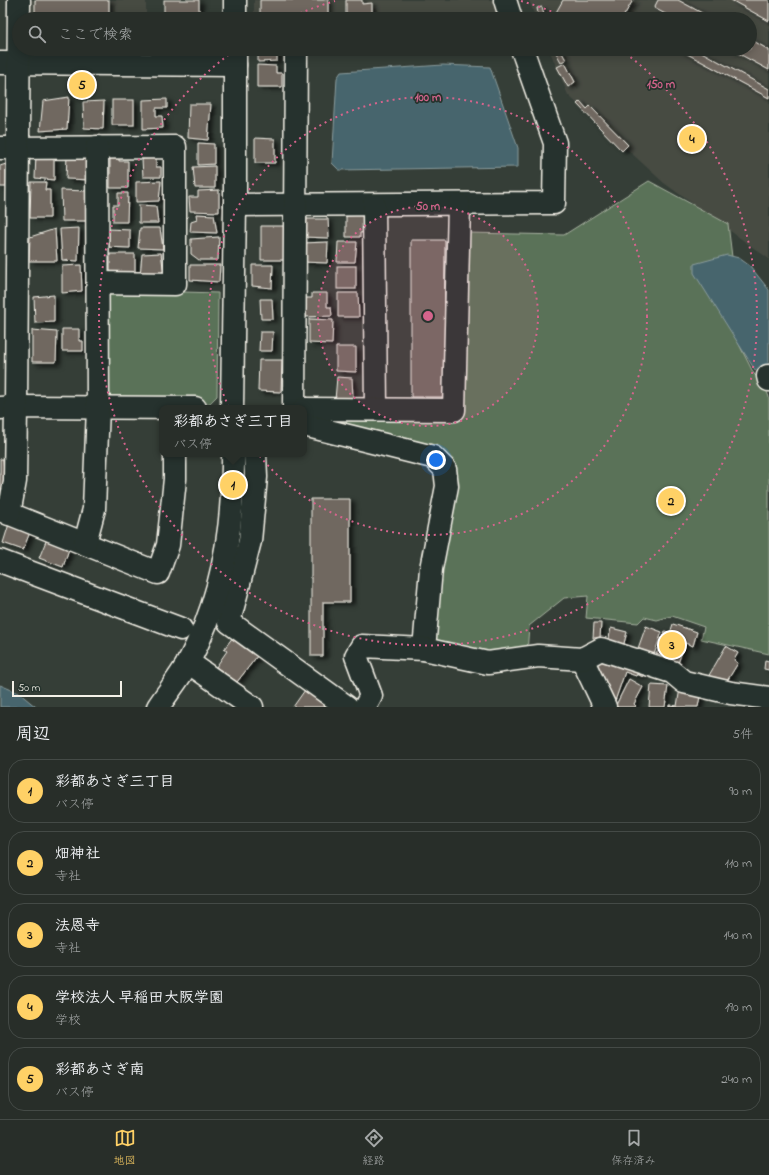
<!DOCTYPE html>
<html lang="ja">
<head>
<meta charset="utf-8">
<style>
	body { margin:0; font-family:"Indie Flower","Klee One",sans-serif; background:#303631; color:#f1f3f6 }
	.scale { position:absolute; left:12px; bottom:10px; width:110px; box-sizing:border-box; padding-left:4px; border:2px solid #f4f1e8; border-top:0; font-size:11px; line-height:14px; white-space:nowrap; color:#f4f1e8; -webkit-text-stroke:3px #26332d; paint-order:stroke }
	.you { position:absolute; left:436px; top:460px; width:14px; height:14px; margin:-10px; border:3px solid #fff; border-radius:50%; background:#1a73e8; box-shadow:0 0 0 6px #1a73e833 }
	.badge { display:grid; place-items:center; width:26px; height:26px; border-radius:50%; background:#ffd166; color:#111; font-size:13px; font-weight:700 }
	.pin { position:absolute; translate:-50% -50%; border:2px solid #fff; box-shadow:0 1px 4px #0006 }
	.popup { position:absolute; left:159px; top:405px; width:148px; height:52px; box-sizing:border-box; display:grid; place-content:center; border-radius:8px; background:#282e29; filter:drop-shadow(0 1px 3px #0005); font-size:13px; white-space:nowrap; color:#a5a8a8 }
	.popup b { font-size:15px; color:#f1f3f6 }
	.popup::after { content:''; position:absolute; left:50%; top:100%; margin-left:-8px; border:8px solid transparent; border-top-color:#282e29 }
	.list { margin:0; padding:0; list-style:none }
	h2 { display:flex; justify-content:space-between; align-items:center; height:52px; margin:0; padding:0 16px; font-size:17px }
	h2 small { font-size:13px; font-weight:400; color:#a5a8a8 }
	.list li { display:grid; grid-template-columns:26px 1fr auto; gap:12px; align-items:center; box-sizing:border-box; height:64px; margin:0 8px 8px; padding:0 8px; border:1px solid #444a46; border-radius:16px }
	.list b { display:block; font-size:15px; white-space:nowrap }
	.list p { margin:0; font-size:13px; white-space:nowrap; color:#a5a8a8 }
	.list em { font-size:13px; font-style:normal; color:#a5a8a8 }
	.icon { flex:none; width:22px; height:22px; fill:none; stroke:currentColor; stroke-width:2; stroke-linecap:round; stroke-linejoin:round }
	.map { position:relative; flex:none; width:769px; height:707px; overflow:hidden }
	.search { position:absolute; background:#282e29; box-shadow:0 2px 10px #0003; left:12px; right:12px; top:12px; height:44px; display:flex; align-items:center; gap:10px; box-sizing:border-box; padding:0 14px; border-radius:22px; color:#a5a8a8; font-size:15px }
	.sheet { height:412px; background:#282e29 }
	nav { display:flex; justify-content:space-around; align-items:center; box-sizing:border-box; height:56px; border-top:1px solid #444a46; background:#282e29; font-size:11px; color:#a5a8a8 }
	nav a { display:grid; justify-items:center; gap:2px }
	nav .on { color:#ffd166 }
	.map>svg:first-child { display:block }
	.built { fill:#474b43 }
	.green { fill:#5a7258; stroke:#a7b2a0 }
	.water { fill:#46656d; stroke:#8c9d9e }
	.building { fill:#706860; stroke:#f4f1e8; filter:url(#shadow) }
	.lines { fill:none; stroke-linecap:round; stroke-linejoin:round }
	.minor-casing { stroke:#f4f1e8; stroke-width:25 }
	.minor { stroke:#26332d; stroke-width:22 }
	.ring { fill:none; stroke:#d4648c; stroke-width:2; stroke-dasharray:2 4 }
	.centre { fill:#d4648c; stroke:#26332d; stroke-width:2 }
	.ring-label { font-size:12px; text-anchor:middle; font-weight:bold; fill:#d4648c; stroke:#26332d; stroke-width:3.5; stroke-linejoin:round; paint-order:stroke }
</style>
</head>
<body>
<div class="map">
<svg width="769" height="707" viewBox="0 0 769 707">
	<defs>
		<filter id="shadow"><feDropShadow dx="4.5" dy="2.5" stdDeviation="2" flood-color="#0009"/></filter>
	</defs>
	<rect width="100%" height="100%" fill="#353e37"/>
	<filter id="ink" filterUnits="userSpaceOnUse"><feTurbulence type="fractalNoise" baseFrequency=".025" numOctaves="2"/><feDisplacementMap in="SourceGraphic" scale="8" xChannelSelector="R" yChannelSelector="G"/><feConvolveMatrix kernelMatrix="1 2 1 2 8 2 1 2 1" color-interpolation-filters="sRGB"/></filter>
	<g filter="url(#ink)">
		<!-- built -->
		<g class="built">
			<polygon points="31,0 146,0 146,17 145,19 33,19 30,16"/>
			<polygon points="254,0 500,0 506,19 254,19"/>
			<polygon points="529,0 769,0 769,259 664,183 568,95 549,49 750,49 750,19 536,19"/>
		</g>
		<!-- green -->
		<g class="green">
			<polygon points="649,181 728,224 732,257 710,287 754,374 763,382 769,397 769,654 701,639 704,627 672,616 657,620 644,617 638,623 586,618 588,596 564,598 529,626 527,653 490,659 433,644 452,466 304,417 463,415 467,233 564,235"/>
			<polygon points="113,290 218,293 217,396 210,403 112,402 103,393 104,297"/>
		</g>
		<!-- water -->
		<g class="water">
			<polygon points="443,65 490,67 518,148 518,167 339,170 332,163 337,78 341,72"/>
			<polygon points="727,255 739,258 750,266 769,290 769,363 766,366 755,370 694,273 694,264"/>
			<polygon points="0,685 19,693 36,707 0,707"/>
		</g>
		<!-- building -->
		<g class="building">
			<rect x="35" y="0" width="74" height="19"/>
			<rect x="164" y="0" width="35" height="19"/>
			<polygon points="260,0 328,0 328,17 260,16"/>
			<polygon points="346,0 362,0 362,4 372,3 372,15 346,14"/>
			<polygon points="563,0 633,0 622,19 559,19 554,16"/>
			<polygon points="658,0 678,0 713,19 675,19 654,8"/>
			<polygon points="731,0 769,0 769,21"/>
			<polygon points="542,7 545,19 539,19 537,8"/>
			<polygon points="750,39 769,50 769,70 730,49 750,49"/>
			<polygon points="258,49 283,49 283,51 277,51 277,61 258,62"/>
			<polygon points="554,49 560,49 566,60 561,62"/>
			<polygon points="678,49 696,49 769,89 769,98"/>
			<polygon points="565,63 575,82 568,87 557,67"/>
			<polygon points="257,65 276,66 276,73 282,73 282,87 257,87"/>
			<polygon points="69,97 67,129 40,131 43,101"/>
			<polygon points="167,99 167,108 156,108 156,116 162,116 163,128 143,129 143,100"/>
			<rect x="112" y="100" width="22" height="25"/>
			<polygon points="104,101 103,129 84,128 83,102"/>
			<polygon points="580,101 587,109 590,106 628,145 622,151 577,104"/>
			<polygon points="189,104 211,104 208,140 188,138"/>
			<polygon points="255,138 275,139 275,163 255,163"/>
			<polygon points="198,143 214,144 214,164 198,165"/>
			<polygon points="36,154 54,155 54,180 35,178"/>
			<polygon points="67,155 93,157 92,180 66,179"/>
			<polygon points="110,158 119,158 119,161 128,161 128,188 110,188"/>
			<polygon points="156,158 156,167 161,167 161,177 143,177 142,159"/>
			<polygon points="6,164 6,187 0,187 0,166"/>
			<polygon points="215,166 215,188 195,188 193,167"/>
			<polygon points="161,181 159,201 136,202 136,182"/>
			<polygon points="31,182 46,182 45,190 50,190 50,218 30,218"/>
			<polygon points="61,190 87,191 88,221 62,221"/>
			<polygon points="219,190 219,212 190,211 189,197 198,197 198,191"/>
			<polygon points="118,193 128,193 127,222 113,222 113,205 118,205"/>
			<polygon points="139,205 156,206 158,223 139,223"/>
			<polygon points="196,214 214,215 217,233 190,232 191,222 197,220"/>
			<polygon points="364,215 365,232 360,233 360,237 346,237 346,216"/>
			<polygon points="302,219 328,219 329,238 302,237"/>
			<polygon points="261,226 284,226 285,260 261,260"/>
			<polygon points="79,228 78,261 62,260 60,229"/>
			<polygon points="140,228 160,228 163,249 138,248"/>
			<polygon points="55,229 57,261 29,261 30,237"/>
			<polygon points="108,229 130,230 130,248 105,247"/>
			<polygon points="219,237 218,260 199,260 191,254 191,239"/>
			<polygon points="411,240 445,240 444,397 411,397"/>
			<polygon points="328,242 327,263 302,262 302,243"/>
			<polygon points="338,242 357,242 355,262 337,262"/>
			<polygon points="161,253 164,274 140,276 142,254"/>
			<polygon points="110,254 135,254 135,273 110,272"/>
			<polygon points="81,265 82,291 62,293 62,266"/>
			<polygon points="190,265 220,265 219,282 190,280"/>
			<polygon points="252,265 273,265 272,288 252,286"/>
			<rect x="337" y="266" width="19" height="23"/>
			<polygon points="312,293 327,293 327,307 331,307 332,316 304,317 304,298 312,298"/>
			<polygon points="338,293 358,293 359,317 338,317"/>
			<polygon points="54,295 54,322 35,323 34,297"/>
			<polygon points="260,299 272,299 273,319 261,319"/>
			<polygon points="309,319 333,320 332,344 309,343"/>
			<polygon points="62,329 79,329 79,341 83,341 83,351 62,351"/>
			<polygon points="32,330 57,332 56,362 32,362"/>
			<polygon points="260,332 273,332 272,351 259,351"/>
			<polygon points="336,347 356,347 356,372 336,371"/>
			<polygon points="259,360 282,360 281,392 258,391"/>
			<polygon points="337,377 352,378 353,398 335,400"/>
			<polygon points="0,459 3,459 5,489 0,490"/>
			<polygon points="673,489 674,494 666,495 665,490"/>
			<polygon points="677,496 677,505 663,506 663,497"/>
			<polygon points="311,499 350,499 350,602 323,602 323,656 311,656"/>
			<polygon points="9,524 30,532 23,550 3,543"/>
			<polygon points="46,541 69,549 63,567 39,558"/>
			<polygon points="594,623 601,623 600,638 593,638"/>
			<polygon points="673,624 697,632 693,646 685,643 676,669 654,661 665,631 670,633"/>
			<polygon points="646,626 662,632 652,660 636,654"/>
			<polygon points="611,628 627,632 622,651 607,648"/>
			<polygon points="233,637 258,655 237,682 216,667 227,651 224,649"/>
			<polygon points="726,646 738,653 734,660 738,663 724,686 708,677"/>
			<polygon points="600,651 644,673 643,677 637,674 636,676 625,672 615,701 603,697 593,674"/>
			<polygon points="765,660 769,661 769,670 764,669"/>
			<polygon points="629,679 643,687 634,704 636,706 635,707 615,707"/>
			<polygon points="651,685 668,686 665,707 649,707"/>
			<polygon points="680,688 701,691 698,707 669,707 669,705 677,706"/>
			<polygon points="305,690 328,707 293,707"/>
		</g>
		<g class="lines">
			<!-- minor casing -->
			<g class="minor-casing">
				<g id="minor">
					<polyline points="505,0 511,19"/>
					<polyline points="235,19 235,0"/>
					<polyline points="0,63 235,65"/>
					<polyline points="0,148 175,147 175,284 98,283"/>
					<polyline points="235,205 554,203 555,143 522,49"/>
					<polyline points="374,205 376,409"/>
					<polyline points="768,376 769,380"/>
					<polyline points="0,408 16,407 195,408"/>
					<polyline points="232,408 235,205 235,49"/>
					<polyline points="294,408 296,49"/>
					<polyline points="304,409 454,410 459,205"/>
					<polyline points="304,425 433,457 445,469 447,486 431,569 424,649"/>
					<polyline points="255,454 256,477 250,541 229,622 347,707"/>
					<polyline points="0,510 158,573 168,545 175,479 175,454"/>
					<polyline points="9,514 15,481 16,407 19,0"/>
					<polyline points="85,543 94,509 98,407 97,147"/>
					<polyline points="0,561 181,629"/>
					<polyline points="582,659 605,707"/>
					<polyline points="188,662 252,707"/>
					<path d="M158,707C168,692 180,677 189,661C222,598 234,525 233,454"/>
					<polyline points="365,707 371,696 356,656 362,646 424,649 488,663 538,656 582,659 601,649 672,672 684,682 731,693 769,698"/>
				</g>
			</g>
			<!-- minor -->
			<use href="#minor" class="minor"/>
		</g>
	</g>
	<!-- distance rings -->
	<circle cx="428" cy="316" r="110" fill="#d4648c" fill-opacity=".12"/>
	<g class="ring">
		<circle cx="428" cy="316" r="110"/>
		<circle cx="428" cy="316" r="219"/>
		<path d="M289 18A329 329 0 0 1 335 1M521 1A329 329 0 0 1 567 18M621 50A329 329 0 1 1 235 50"/>
	</g>
	<circle cx="428" cy="316" r="6" class="centre"/>
	<g class="ring-label">
		<text x="661" y="88">150 m</text>
		<text x="428" y="101">100 m</text>
		<text x="428" y="210">50 m</text>
	</g>
</svg>
<div class="scale">50 m</div>
<div class="you"></div>
<div class="pin badge" style="left:233px;top:485px">1</div>
<div class="popup"><b>彩都あさぎ三丁目</b>バス停</div>
<div class="pin badge" style="left:671px;top:501px">2</div>
<div class="pin badge" style="left:672px;top:645px">3</div>
<div class="pin badge" style="left:692px;top:139px">4</div>
<div class="pin badge" style="left:82px;top:85px">5</div>
<div class="search"><svg class="icon" aria-label="search" viewBox="0 0 24 24"><circle cx="10" cy="10" r="6"/><path d="M15 15l6 6"/></svg>ここで検索</div>
</div>
<section class="sheet">
<h2>周辺<small>5件</small></h2>
<ul class="list">
<li><span class="badge">1</span><div><b>彩都あさぎ三丁目</b><p>バス停</p></div><em>90 m</em></li>
<li><span class="badge">2</span><div><b>畑神社</b><p>寺社</p></div><em>110 m</em></li>
<li><span class="badge">3</span><div><b>法恩寺</b><p>寺社</p></div><em>140 m</em></li>
<li><span class="badge">4</span><div><b>学校法人 早稲田大阪学園</b><p>学校</p></div><em>190 m</em></li>
<li><span class="badge">5</span><div><b>彩都あさぎ南</b><p>バス停</p></div><em>240 m</em></li>
</ul>
</section>
<nav>
<a class="on"><svg class="icon" aria-label="map" viewBox="0 0 24 24"><path d="M3 6l6-2 6 2 6-2v14l-6 2-6-2-6 2zM9 4v14M15 6v14"/></svg>地図</a>
<a><svg class="icon" aria-label="directions" viewBox="0 0 24 24"><path d="M12 3l9 9-9 9-9-9zM9 14v-3h6M13 9l2 2-2 2"/></svg>経路</a>
<a><svg class="icon" aria-label="saved" viewBox="0 0 24 24"><path d="M7 4h10v16l-5-4-5 4z"/></svg>保存済み</a>
</nav>
</body>
</html>
